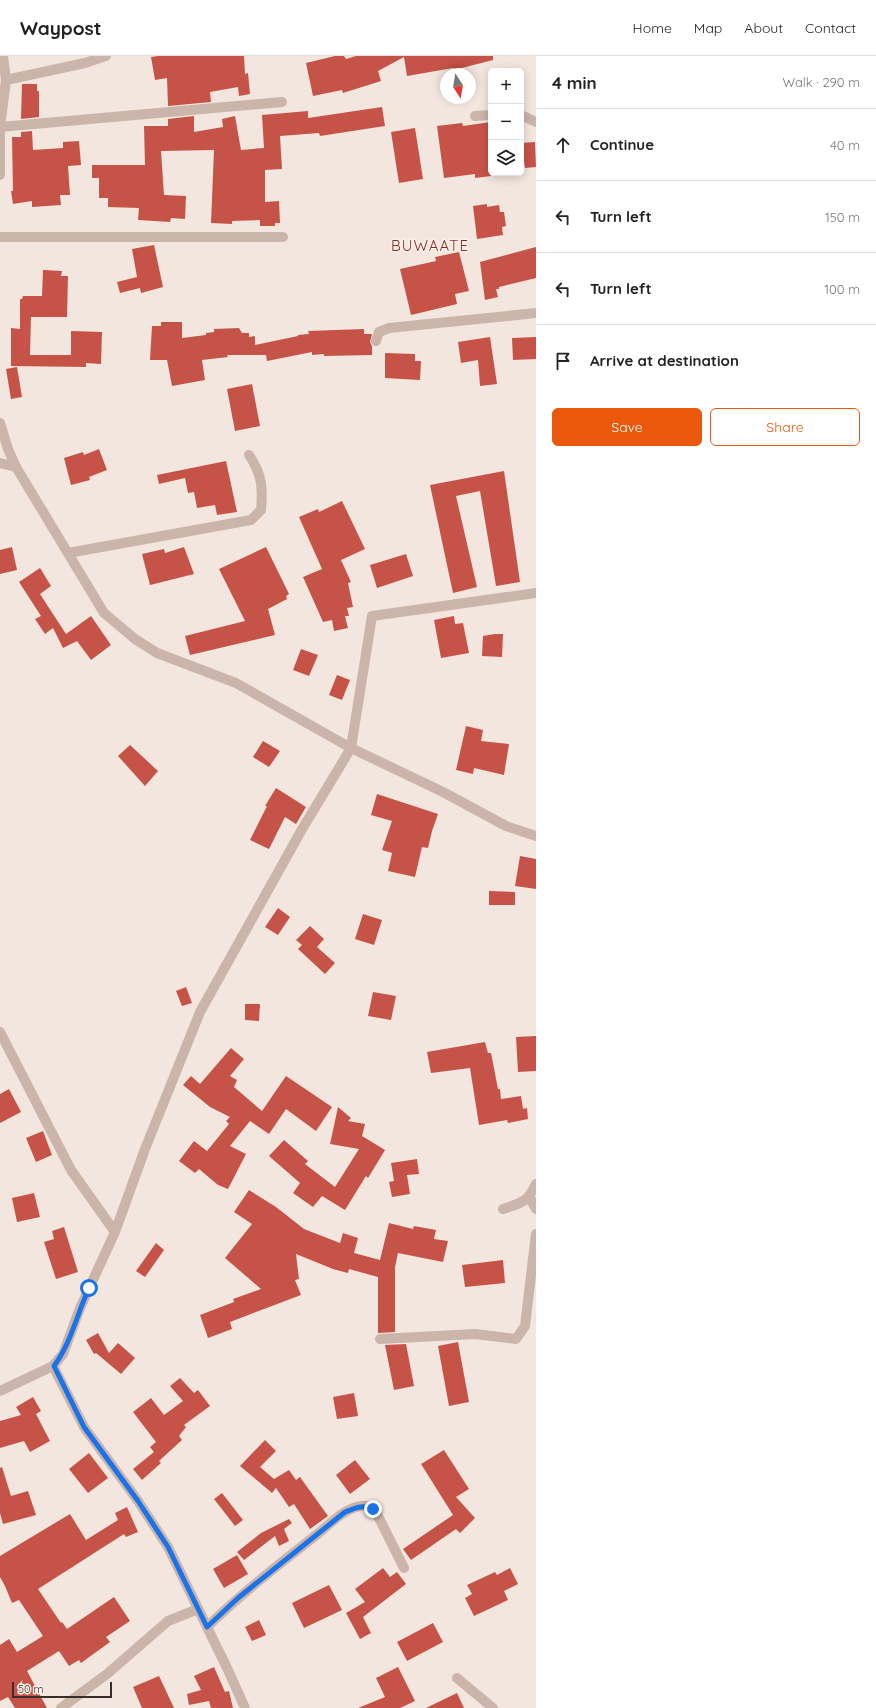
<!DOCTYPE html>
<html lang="en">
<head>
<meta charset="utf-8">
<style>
	body { margin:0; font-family:Quicksand,sans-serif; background:#f6f6f6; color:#222 }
	.controls { position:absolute; right:12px; top:12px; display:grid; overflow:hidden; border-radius:6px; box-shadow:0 2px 10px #0003 }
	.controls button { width:36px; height:36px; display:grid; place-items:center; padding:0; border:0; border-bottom:1px solid #e0e0e0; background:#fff; color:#222; font:20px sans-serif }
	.compass { position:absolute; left:440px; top:12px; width:36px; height:36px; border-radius:50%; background:#fff; box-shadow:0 2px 10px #0003; rotate:168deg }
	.scale { position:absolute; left:12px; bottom:10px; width:100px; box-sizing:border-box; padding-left:4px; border:2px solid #392c29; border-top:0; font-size:11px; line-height:14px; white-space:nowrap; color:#392c29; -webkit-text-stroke:3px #faf1eb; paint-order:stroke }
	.stop { position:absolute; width:12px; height:12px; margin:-9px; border:3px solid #1a73e8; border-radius:50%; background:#fff }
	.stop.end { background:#1a73e8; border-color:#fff; box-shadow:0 1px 4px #0008 }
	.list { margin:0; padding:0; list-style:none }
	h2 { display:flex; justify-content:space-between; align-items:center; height:52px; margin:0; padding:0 16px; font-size:17px }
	h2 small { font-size:13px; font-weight:400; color:#767676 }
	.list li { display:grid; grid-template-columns:26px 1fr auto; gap:12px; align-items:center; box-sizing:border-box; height:72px; padding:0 16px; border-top:1px solid #e0e0e0 }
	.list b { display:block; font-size:15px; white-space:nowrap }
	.list em { font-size:13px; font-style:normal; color:#767676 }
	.actions { display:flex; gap:8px; padding:12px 16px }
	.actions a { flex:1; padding:9px 0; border:1px solid #ea580c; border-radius:6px; text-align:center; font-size:14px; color:#ea580c }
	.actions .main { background:#ea580c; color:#fff }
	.icon { flex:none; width:22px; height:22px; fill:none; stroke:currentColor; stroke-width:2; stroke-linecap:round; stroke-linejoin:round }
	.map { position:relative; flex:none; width:536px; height:1652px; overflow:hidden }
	header { display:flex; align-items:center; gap:24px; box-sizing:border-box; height:56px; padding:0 20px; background:#fff; border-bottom:1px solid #e0e0e0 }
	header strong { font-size:19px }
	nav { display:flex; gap:22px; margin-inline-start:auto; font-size:14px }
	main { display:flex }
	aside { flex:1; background:#fff }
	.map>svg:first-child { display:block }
	.building { fill:#c65348 }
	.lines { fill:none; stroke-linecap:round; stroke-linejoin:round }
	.minor { stroke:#cbb4aa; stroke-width:10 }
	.route { stroke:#1a73e8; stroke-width:5 }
	.labels { text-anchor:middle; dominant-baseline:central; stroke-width:3; stroke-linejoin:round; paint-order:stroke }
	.quarter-label { font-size:15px; letter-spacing:1px; fill:#882a22; stroke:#faf1eb }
</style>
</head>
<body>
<header>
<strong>Waypost</strong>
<nav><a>Home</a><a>Map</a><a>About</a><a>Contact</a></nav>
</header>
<main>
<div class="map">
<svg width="536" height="1652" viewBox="0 0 536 1652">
	<rect width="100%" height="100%" fill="#f3e6de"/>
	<!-- building -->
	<g class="building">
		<polygon points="158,0 244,0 245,18 248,17 250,38 239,40 238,31 210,36 211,46 168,50 167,22 155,24 151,1"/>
		<polygon points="335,0 344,0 346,3 356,0 493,0 493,4 454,14 453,12 407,20 404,1 378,15 381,25 343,37 342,34 313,40 306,7"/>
		<polygon points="22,28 37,28 37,35 39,35 39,61 21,63"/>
		<polygon points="382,51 385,70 320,80 319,77 280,80 282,113 265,114 265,146 279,145 280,167 275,167 275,170 260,170 260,164 232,165 232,168 211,167 214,94 161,95 164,139 186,140 185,163 171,162 170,166 138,164 139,152 108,151 108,142 99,142 99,122 92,122 92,109 145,109 144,70 168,70 168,63 194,60 194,76 223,71 222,63 235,60 241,94 264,92 262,59 308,55 308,62"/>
		<polygon points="491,66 491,120 475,122 475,118 444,122 437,70 462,67 463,70"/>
		<polygon points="415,72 423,123 399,127 391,76"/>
		<polygon points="32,75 33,94 63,92 63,86 79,85 81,109 68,110 70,139 60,139 61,149 32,151 32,145 13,148 11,135 13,135 12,81 21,81 21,76"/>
		<polygon points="535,86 536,111 525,112 524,105 521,105 521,87"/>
		<polygon points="487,148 487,151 499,149 500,156 504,156 506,170 502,171 503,179 477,183 473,150"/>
		<polygon points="154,189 163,231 141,237 140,232 120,237 117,226 137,221 132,193"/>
		<polygon points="536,191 536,222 499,231 499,233 496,233 498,241 485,244 480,206"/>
		<polygon points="459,196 469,235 455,238 457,248 411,259 400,213 436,205 435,201"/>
		<polygon points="43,214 62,215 61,220 68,220 67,261 31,261 30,299 71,299 71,275 102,276 101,308 86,307 86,311 11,310 11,272 20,273 20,243 22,243 23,240 42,240"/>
		<polygon points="161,266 182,266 182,282 206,279 206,277 214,276 214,273 239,272 242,277 249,277 249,281 255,280 255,289 298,280 298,279 309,278 308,275 364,273 364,278 372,278 370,286 372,290 372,299 324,300 324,298 312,299 312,296 267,305 266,299 227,299 228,301 202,304 205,324 172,330 167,304 150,304 152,270 161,270"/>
		<polygon points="490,281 497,328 480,330 478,304 461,307 458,286"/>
		<polygon points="536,281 536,303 513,304 512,282"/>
		<polygon points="385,297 415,298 415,305 421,305 420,324 385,322"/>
		<polygon points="17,311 22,341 11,343 6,313"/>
		<polygon points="252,328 260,370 235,375 227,333"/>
		<polygon points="99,393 107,414 89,421 90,424 71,429 64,402 83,396 84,399"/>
		<polygon points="226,405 237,456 217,459 215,449 197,452 194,436 188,437 185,422 159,428 157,419"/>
		<polygon points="504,415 520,526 496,530 480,435 456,440 477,531 453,537 430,429"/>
		<polygon points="342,445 365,493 341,504 351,526 348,527 353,551 347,552 349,560 345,560 348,572 334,575 332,564 323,566 303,521 322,513 299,461 318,453 319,456"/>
		<polygon points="12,491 17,514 0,518 0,494"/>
		<polygon points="184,491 194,518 150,529 142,498 164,493 165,497"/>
		<polygon points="266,491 289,538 286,540 287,543 268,553 275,579 190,599 185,580 245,565 219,513"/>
		<polygon points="406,498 413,520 377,532 370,509"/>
		<polygon points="40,512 51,530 40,538 66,578 91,560 111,589 91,604 77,585 63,592 53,572 45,578 35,563 41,560 19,526"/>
		<polygon points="454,560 455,568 463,567 469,597 441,602 434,564"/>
		<polygon points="495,578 503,578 502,601 482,600 483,580"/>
		<polygon points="301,593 318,599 309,620 293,614"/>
		<polygon points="337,619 350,624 342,644 329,639"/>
		<polygon points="466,670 483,674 481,685 509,688 504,719 474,712 473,718 456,714"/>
		<polygon points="263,685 280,695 269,711 253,701"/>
		<polygon points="130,689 158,715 145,730 118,700"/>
		<polygon points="276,732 306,751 296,768 285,761 269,793 250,784 267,750 265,750"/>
		<polygon points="377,738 438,758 432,775 428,792 422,791 415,821 388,815 392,797 382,794 392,765 371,759"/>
		<polygon points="520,800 536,803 536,833 515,830"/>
		<polygon points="489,835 515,836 515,849 489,849"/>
		<polygon points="278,852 290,861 278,879 265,871"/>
		<polygon points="363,858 382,864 374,889 355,883"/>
		<polygon points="310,870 324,883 317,891 335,907 325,918 298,893 302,889 296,884"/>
		<polygon points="186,931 192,947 182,950 176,935"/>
		<polygon points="373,936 396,940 391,964 368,960"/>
		<polygon points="245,948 260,948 259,965 245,964"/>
		<polygon points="536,980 536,1015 518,1016 516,981"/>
		<polygon points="485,986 488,997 491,997 498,1033 500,1033 501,1043 521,1040 523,1053 527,1052 528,1063 508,1067 507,1064 479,1069 470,1012 431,1017 427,996"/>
		<polygon points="231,992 244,1003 230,1020 237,1024 234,1031 262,1055 286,1020 332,1051 316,1075 286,1053 269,1078 250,1065 230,1090 246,1098 228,1133 218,1129 199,1113 195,1117 179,1105 194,1085 207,1095 229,1068 226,1065 230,1061 210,1051 183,1029 191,1020 200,1028"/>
		<polygon points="9,1033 21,1056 0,1067 0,1038"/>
		<polygon points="338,1051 351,1062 348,1065 365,1068 362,1080 385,1094 368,1122 366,1120 345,1154 322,1140 313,1151 293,1137 300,1127 269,1100 284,1084 308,1105 305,1108 335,1131 359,1093 330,1088"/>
		<polygon points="43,1075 52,1099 36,1106 26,1082"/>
		<polygon points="417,1103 419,1118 407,1119 410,1138 392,1141 389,1126 394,1125 391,1107"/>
		<polygon points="249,1134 276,1151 304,1173 340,1187 343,1177 358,1182 354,1197 380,1204 389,1167 413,1173 414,1170 436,1174 434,1183 448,1185 443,1206 398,1197 395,1211 395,1276 378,1277 378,1221 349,1213 348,1217 333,1213 296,1198 299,1223 295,1224 301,1239 230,1266 232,1273 208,1282 200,1259 234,1246 233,1243 261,1233 225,1202 252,1168 234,1156"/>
		<polygon points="34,1137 40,1161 17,1166 12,1142"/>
		<polygon points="64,1171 78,1216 56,1223 44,1186 54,1183 52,1175"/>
		<polygon points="156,1187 164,1194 145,1221 136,1215"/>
		<polygon points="503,1204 505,1227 465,1231 462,1209"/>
		<polygon points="98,1277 109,1297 118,1287 135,1302 121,1318 96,1297 94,1298 86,1284"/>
		<polygon points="458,1286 469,1346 449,1350 438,1290"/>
		<polygon points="406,1288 414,1330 394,1334 385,1289"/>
		<polygon points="180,1322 194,1337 198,1334 210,1350 184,1369 186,1371 179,1380 182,1384 159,1405 161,1407 142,1424 133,1413 154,1396 150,1391 156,1386 133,1356 151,1342 164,1359 183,1345 170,1330"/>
		<polygon points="354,1337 358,1360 337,1363 333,1341"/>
		<polygon points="33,1341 41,1355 36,1358 50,1385 30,1396 24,1385 0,1392 0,1365 21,1359 16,1351"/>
		<polygon points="265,1384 276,1395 260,1411 274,1423 289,1414 296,1424 300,1421 328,1460 310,1473 294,1448 289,1451 276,1432 272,1437 240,1410"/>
		<polygon points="444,1394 469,1433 456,1441 475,1462 460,1477 456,1473 411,1504 403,1493 453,1459 421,1408"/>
		<polygon points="89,1397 108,1422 88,1437 69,1413"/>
		<polygon points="355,1404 370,1423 350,1438 336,1419"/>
		<polygon points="2,1411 11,1440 28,1435 36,1459 3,1468 0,1457 0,1412"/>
		<polygon points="222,1437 243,1464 235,1470 214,1443"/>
		<polygon points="127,1451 138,1476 126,1481 124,1478 38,1533 61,1567 62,1566 67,1573 114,1541 130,1565 106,1581 110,1586 81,1607 79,1604 69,1610 59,1595 27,1615 47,1652 15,1652 8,1641 0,1645 0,1589 9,1583 17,1596 43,1580 19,1544 12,1547 5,1530 0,1521 0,1500 70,1458 86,1484 118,1464 115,1457"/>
		<polygon points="289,1463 292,1467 284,1473 289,1485 279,1490 275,1480 244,1504 237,1496 261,1477"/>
		<polygon points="237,1499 248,1518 224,1532 213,1513"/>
		<polygon points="383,1512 390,1521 397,1516 406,1528 363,1561 371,1577 360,1583 346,1557 365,1546 355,1533"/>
		<polygon points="510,1512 518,1528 504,1535 508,1544 474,1560 465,1542 472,1538 467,1529 495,1516 497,1519"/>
		<polygon points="329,1529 342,1554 304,1572 292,1547"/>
		<polygon points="259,1564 266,1579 252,1585 245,1571"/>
		<polygon points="433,1567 443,1586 407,1605 397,1586"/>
		<polygon points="214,1611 225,1636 229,1635 233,1652 211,1652 209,1645 189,1649 187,1638 201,1634 194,1620"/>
		<polygon points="398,1611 415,1645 400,1652 358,1652 385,1641 376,1622"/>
		<polygon points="159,1620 174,1652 142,1652 133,1631"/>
		<polygon points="457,1637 464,1652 426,1652"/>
	</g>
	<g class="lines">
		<!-- minor -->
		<g class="minor">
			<polyline points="6,24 85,7 106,0"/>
			<polyline points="521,59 536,66"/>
			<polyline points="475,60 491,59"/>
			<polyline points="0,71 282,46"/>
			<polyline points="0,119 0,71 6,24 3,0"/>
			<polyline points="0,181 283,181"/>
			<polyline points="376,285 379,276 389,272 536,257"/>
			<polyline points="0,367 8,393 16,411 104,557 135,583 157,597 236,627 351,692 443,736 506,770 536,780"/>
			<polyline points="0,407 16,411"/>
			<path d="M68,497L251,464L261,454C263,432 262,418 249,399"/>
			<polyline points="0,976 71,1114 115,1176"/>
			<polyline points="530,1142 536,1153"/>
			<path d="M503,1153C523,1146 527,1147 536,1128"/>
			<polyline points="380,1283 475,1278 516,1283 525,1270 536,1178"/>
			<polyline points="53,1310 84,1371 138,1445 168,1491 228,1614 245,1652"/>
			<polyline points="0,1335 53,1310 63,1298 80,1252 115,1176 145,1093 200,956 301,775 351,692 372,560 536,537"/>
			<path d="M207,1571C241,1538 278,1509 315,1480C328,1470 344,1452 361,1450C369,1449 372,1453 377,1458L404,1512"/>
			<polyline points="457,1622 493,1652"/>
			<polyline points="61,1652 107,1618 168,1565 198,1553"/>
		</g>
	</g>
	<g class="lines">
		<!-- route -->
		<path class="route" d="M89,1232C77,1258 71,1287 54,1310L84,1371L138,1445L168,1491L207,1571L238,1542L345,1456C355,1452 363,1448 373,1453"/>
	</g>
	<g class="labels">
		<!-- quarter labels -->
		<g class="quarter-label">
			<text x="430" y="189">BUWAATE</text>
		</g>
	</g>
</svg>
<div class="controls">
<button>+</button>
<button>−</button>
<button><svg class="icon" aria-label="layers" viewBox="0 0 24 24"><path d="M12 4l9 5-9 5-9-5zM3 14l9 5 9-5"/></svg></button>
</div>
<svg class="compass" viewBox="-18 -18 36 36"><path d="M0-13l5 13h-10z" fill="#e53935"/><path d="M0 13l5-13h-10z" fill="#767676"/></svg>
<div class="scale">50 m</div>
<div class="stop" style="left:89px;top:1232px"></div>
<div class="stop end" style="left:373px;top:1453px"></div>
</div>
<aside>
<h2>4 min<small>Walk · 290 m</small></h2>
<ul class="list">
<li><svg class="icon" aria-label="ahead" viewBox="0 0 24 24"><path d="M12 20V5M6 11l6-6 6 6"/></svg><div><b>Continue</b></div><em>40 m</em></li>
<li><svg class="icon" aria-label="left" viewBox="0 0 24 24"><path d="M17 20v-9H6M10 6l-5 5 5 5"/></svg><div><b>Turn left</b></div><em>150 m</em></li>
<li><svg class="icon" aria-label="left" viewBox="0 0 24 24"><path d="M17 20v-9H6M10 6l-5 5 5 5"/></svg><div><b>Turn left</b></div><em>100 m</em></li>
<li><svg class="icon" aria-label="arrive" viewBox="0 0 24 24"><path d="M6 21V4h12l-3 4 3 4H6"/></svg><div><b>Arrive at destination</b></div></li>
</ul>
<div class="actions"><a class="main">Save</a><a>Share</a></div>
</aside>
</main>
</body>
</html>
